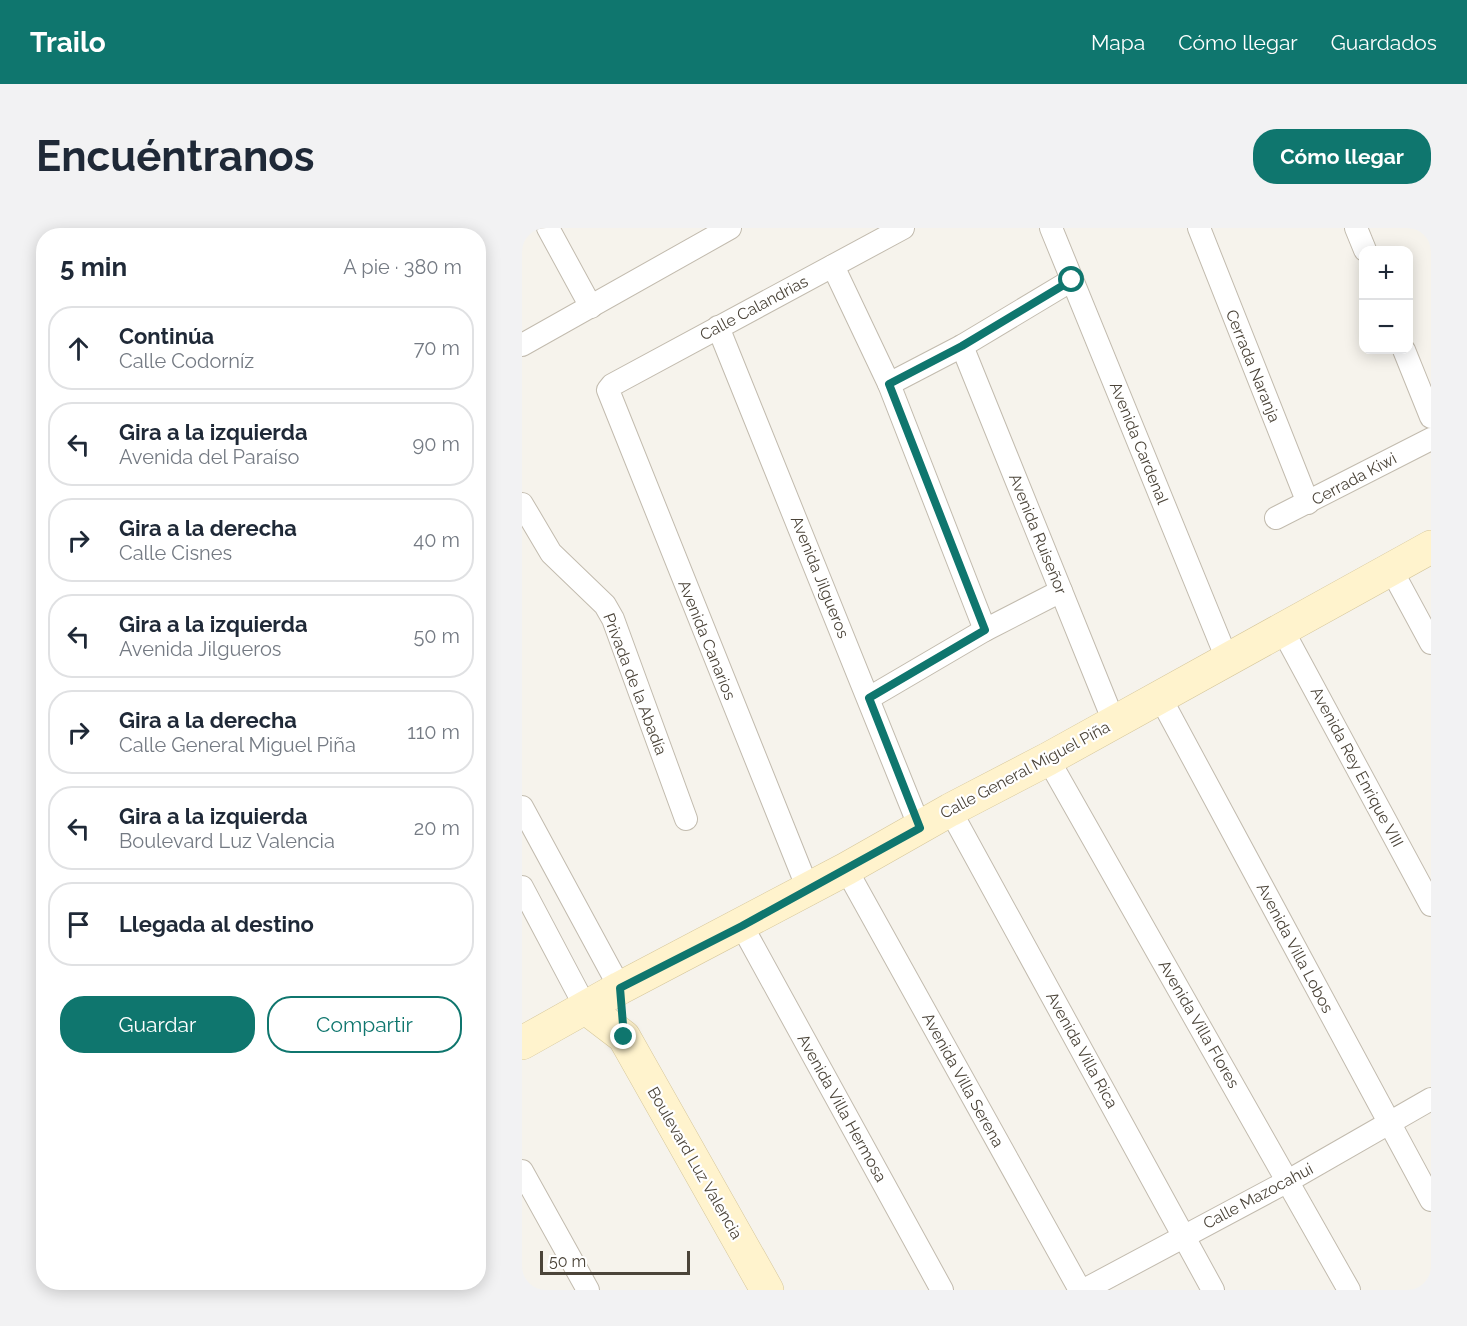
<!DOCTYPE html>
<html lang="es">
<head>
<meta charset="utf-8">
<style>
	body { margin:0; font-family:Raleway,sans-serif; background:#f2f2f3; color:#1f2937 }
	.controls { position:absolute; right:18px; top:18px; display:grid; overflow:hidden; border-radius:12px; box-shadow:0 3px 15px #0003 }
	.controls button { width:54px; height:54px; display:grid; place-items:center; padding:0; border:0; border-bottom:2px solid #e0e1e3; background:#fff; color:#1f2937; font:30px sans-serif }
	.scale { position:absolute; left:18px; bottom:15px; width:150px; box-sizing:border-box; padding-left:6px; border:3px solid #4b4439; border-top:0; font-size:16px; line-height:21px; white-space:nowrap; color:#4b4439; -webkit-text-stroke:4px #fff; paint-order:stroke }
	.stop { position:absolute; width:18px; height:18px; margin:-14px; border:4px solid #0f766e; border-radius:50%; background:#fff }
	.stop.end { background:#0f766e; border-color:#fff; box-shadow:0 2px 6px #0008 }
	.list { margin:0; padding:0; list-style:none }
	h2 { display:flex; justify-content:space-between; align-items:center; height:78px; margin:0; padding:0 24px; font-size:26px }
	h2 small { font-size:20px; font-weight:400; color:#747a83 }
	.list li { display:grid; grid-template-columns:39px 1fr auto; gap:18px; align-items:center; box-sizing:border-box; height:84px; margin:0 12px 12px; padding:0 12px; border:2px solid #e0e1e3; border-radius:24px }
	.list b { display:block; font-size:22px; white-space:nowrap }
	.list p { margin:0; font-size:20px; white-space:nowrap; color:#747a83 }
	.list em { font-size:20px; font-style:normal; color:#747a83 }
	.actions { display:flex; gap:12px; padding:18px 24px }
	.actions a { flex:1; padding:14px 0; border:2px solid #0f766e; border-radius:24px; text-align:center; font-size:21px; color:#0f766e }
	.actions .main { background:#0f766e; color:#fff }
	.icon { flex:none; width:33px; height:33px; fill:none; stroke:currentColor; stroke-width:2; stroke-linecap:round; stroke-linejoin:round }
	.map { position:relative; flex:none; width:909px; height:1062px; overflow:hidden; border-radius:24px }
	header { display:flex; align-items:center; gap:36px; box-sizing:border-box; height:84px; padding:0 30px; background:#0f766e; color:#fff }
	header strong { font-size:28px }
	nav { display:flex; gap:33px; margin-inline-start:auto; font-size:21px }
	.intro { display:flex; align-items:center; justify-content:space-between; box-sizing:border-box; height:144px; padding:0 36px }
	h1 { margin:0; font-size:42px }
	.button { padding:15px 27px; border-radius:24px; background:#0f766e; color:#fff; font-size:21px; font-weight:700 }
	main { display:flex; gap:36px; padding:0 36px }
	aside { flex:1; background:#fff; border-radius:24px; box-shadow:0 3px 15px #0003 }
	.map>svg:first-child { display:block }
	.lines { fill:none; stroke-linecap:round; stroke-linejoin:round }
	.street-casing { stroke:#c2bbae; stroke-width:24 }
	.secondary-casing { stroke:#d6c79b; stroke-width:34 }
	.street { stroke:#fff; stroke-width:22 }
	.secondary { stroke:#fff3cd; stroke-width:33 }
	.route { stroke:#0f766e; stroke-width:8 }
	.labels { text-anchor:middle; dominant-baseline:central; stroke-width:4.5; stroke-linejoin:round; paint-order:stroke }
	.street-label { font-size:16px; fill:#4b4439; stroke:#fff }
</style>
</head>
<body>
<header>
<strong>Trailo</strong>
<nav><a>Mapa</a><a>Cómo llegar</a><a>Guardados</a></nav>
</header>
<div class="intro"><h1>Encuéntranos</h1><a class="button">Cómo llegar</a></div>
<main>
<aside>
<h2>5 min<small>A pie · 380 m</small></h2>
<ul class="list">
<li><svg class="icon" aria-label="ahead" viewBox="0 0 24 24"><path d="M12 20V5M6 11l6-6 6 6"/></svg><div><b>Continúa</b><p>Calle Codorníz</p></div><em>70 m</em></li>
<li><svg class="icon" aria-label="left" viewBox="0 0 24 24"><path d="M17 20v-9H6M10 6l-5 5 5 5"/></svg><div><b>Gira a la izquierda</b><p>Avenida del Paraíso</p></div><em>90 m</em></li>
<li><svg class="icon" aria-label="right" viewBox="0 0 24 24"><path d="M7 20v-9h11M14 6l5 5-5 5"/></svg><div><b>Gira a la derecha</b><p>Calle Cisnes</p></div><em>40 m</em></li>
<li><svg class="icon" aria-label="left" viewBox="0 0 24 24"><path d="M17 20v-9H6M10 6l-5 5 5 5"/></svg><div><b>Gira a la izquierda</b><p>Avenida Jilgueros</p></div><em>50 m</em></li>
<li><svg class="icon" aria-label="right" viewBox="0 0 24 24"><path d="M7 20v-9h11M14 6l5 5-5 5"/></svg><div><b>Gira a la derecha</b><p>Calle General Miguel Piña</p></div><em>110 m</em></li>
<li><svg class="icon" aria-label="left" viewBox="0 0 24 24"><path d="M17 20v-9H6M10 6l-5 5 5 5"/></svg><div><b>Gira a la izquierda</b><p>Boulevard Luz Valencia</p></div><em>20 m</em></li>
<li><svg class="icon" aria-label="arrive" viewBox="0 0 24 24"><path d="M6 21V4h12l-3 4 3 4H6"/></svg><div><b>Llegada al destino</b></div></li>
</ul>
<div class="actions"><a class="main">Guardar</a><a>Compartir</a></div>
</aside>
<div class="map">
<svg width="909" height="1062" viewBox="0 0 909 1062">
	<rect width="100%" height="100%" fill="#f6f3ec"/>
	<g class="lines">
		<!-- street casing -->
		<g class="street-casing">
			<g id="street">
				<polyline points="26,0 69,79"/>
				<polyline points="529,0 705,431"/>
				<polyline points="677,0 786,275"/>
				<polyline points="834,0 843,22"/>
				<polyline points="311,38 367,156 463,402"/>
				<polyline points="196,99 398,600"/>
				<polyline points="0,117 208,0"/>
				<polyline points="440,118 592,494"/>
				<polyline points="882,122 909,189"/>
				<polyline points="367,156 440,118 550,52"/>
				<polyline points="0,276 29,325 83,377 91,391 164,591"/>
				<polyline points="754,290 909,211"/>
				<polyline points="869,341 909,415"/>
				<polyline points="760,401 909,677"/>
				<polyline points="638,469 909,972"/>
				<polyline points="347,470 463,402 539,363"/>
				<polyline points="526,531 827,1062"/>
				<polyline points="0,579 98,760"/>
				<polyline points="428,582 691,1062"/>
				<polyline points="324,641 558,1062"/>
				<polyline points="0,659 64,780"/>
				<polyline points="286,661 86,162 90,157 381,0"/>
				<polyline points="220,698 420,1062"/>
				<polyline points="0,943 66,1062"/>
				<polyline points="562,1062 766,953 909,871"/>
			</g>
		</g>
		<!-- secondary casing -->
		<g class="secondary-casing">
			<g id="secondary">
				<polyline points="64,780 102,809 245,1062"/>
				<polyline points="0,815 98,760 324,641 428,582 526,531 909,319"/>
			</g>
		</g>
		<!-- street -->
		<use href="#street" class="street"/>
		<!-- secondary -->
		<use href="#secondary" class="secondary"/>
	</g>
	<g class="lines">
		<!-- route -->
		<polyline class="route" points="102,809 98,760 220,698 398,600 347,470 463,402 367,156 440,118 550,52"/>
	</g>
	<g class="labels">
		<!-- street labels -->
		<g class="street-label">
			<text transform="translate(232 80) rotate(-28)">Calle Calandrias</text>
			<text transform="translate(731 138) rotate(68)">Cerrada Naranja</text>
			<text transform="translate(617 215) rotate(68)">Avenida Cardenal</text>
			<text transform="translate(832 251) rotate(-28)">Cerrada Kiwi</text>
			<text transform="translate(516 306) rotate(68)">Avenida Ruiseñor</text>
			<text transform="translate(298 349) rotate(68)">Avenida Jilgueros</text>
			<text transform="translate(185 412) rotate(68)">Avenida Canarios</text>
			<text transform="translate(113 456) rotate(69)">Privada de la Abadía</text>
			<text transform="translate(835 539) rotate(62)">Avenida Rey Enrique VIII</text>
			<text transform="translate(503 542) rotate(-28)">Calle General Miguel Piña</text>
			<text transform="translate(773 720) rotate(62)">Avenida Villa Lobos</text>
			<text transform="translate(677 796) rotate(60)">Avenida Villa Flores</text>
			<text transform="translate(560 822) rotate(61)">Avenida Villa Rica</text>
			<text transform="translate(441 852) rotate(61)">Avenida Villa Serena</text>
			<text transform="translate(320 880) rotate(61)">Avenida Villa Hermosa</text>
			<text transform="translate(173 935) rotate(60)">Boulevard Luz Valencia</text>
			<text transform="translate(736 968) rotate(-28)">Calle Mazocahui</text>
		</g>
	</g>
</svg>
<div class="controls">
<button>+</button>
<button>−</button>
</div>
<div class="scale">50 m</div>
<div class="stop" style="left:550px;top:52px"></div>
<div class="stop end" style="left:102px;top:809px"></div>
</div>
</main>
</body>
</html>
